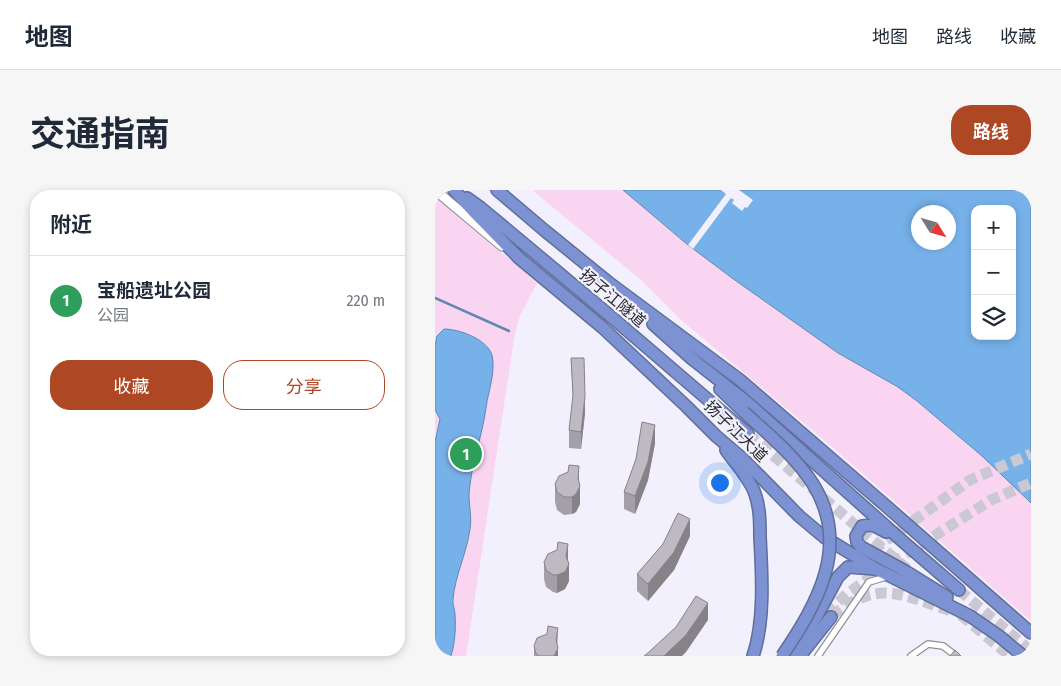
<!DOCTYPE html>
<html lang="zh">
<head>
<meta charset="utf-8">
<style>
	body { margin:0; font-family:"Fira Sans Condensed","Noto Sans SC",sans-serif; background:#f6f6f7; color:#1f2937 }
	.controls { position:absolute; right:15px; top:15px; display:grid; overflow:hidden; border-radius:10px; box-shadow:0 2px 8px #0003 }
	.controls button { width:45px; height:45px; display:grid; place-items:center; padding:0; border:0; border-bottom:1px solid #e0e1e3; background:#fff; color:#1f2937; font:25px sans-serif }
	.compass { position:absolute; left:476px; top:15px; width:45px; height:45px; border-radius:50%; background:#fff; box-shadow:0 2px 8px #0003; rotate:127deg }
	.you { position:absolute; left:284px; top:292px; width:18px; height:18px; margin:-12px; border:4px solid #fff; border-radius:50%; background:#1a73e8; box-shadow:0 0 0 8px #1a73e833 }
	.badge { display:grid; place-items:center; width:32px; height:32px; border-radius:50%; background:#ae4724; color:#fff; font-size:16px; font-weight:700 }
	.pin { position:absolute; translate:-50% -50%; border:2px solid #fff; box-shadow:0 1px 5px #0006 }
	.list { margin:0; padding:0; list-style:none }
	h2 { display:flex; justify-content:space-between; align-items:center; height:65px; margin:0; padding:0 20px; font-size:21px }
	h2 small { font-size:16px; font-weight:400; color:#747a83 }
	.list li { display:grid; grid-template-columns:32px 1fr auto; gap:15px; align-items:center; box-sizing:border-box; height:90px; padding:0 20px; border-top:1px solid #e0e1e3 }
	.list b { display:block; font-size:19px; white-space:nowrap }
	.list p { margin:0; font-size:16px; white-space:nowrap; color:#747a83 }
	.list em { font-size:16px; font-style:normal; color:#747a83 }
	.actions { display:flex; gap:10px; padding:15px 20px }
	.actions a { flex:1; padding:11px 0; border:1px solid #ae4724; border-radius:20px; text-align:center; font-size:18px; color:#ae4724 }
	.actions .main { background:#ae4724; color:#fff }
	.icon { flex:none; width:28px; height:28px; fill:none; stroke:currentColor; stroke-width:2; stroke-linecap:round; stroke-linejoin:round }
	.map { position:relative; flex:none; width:596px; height:466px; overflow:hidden; border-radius:20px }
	header { display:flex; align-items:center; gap:30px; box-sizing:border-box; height:70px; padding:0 25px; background:#fff; border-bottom:1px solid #e0e1e3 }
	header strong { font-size:24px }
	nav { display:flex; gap:28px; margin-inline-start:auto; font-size:18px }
	.intro { display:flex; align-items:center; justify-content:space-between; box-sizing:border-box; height:120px; padding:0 30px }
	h1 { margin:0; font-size:35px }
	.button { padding:12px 22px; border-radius:20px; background:#ae4724; color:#fff; font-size:18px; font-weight:700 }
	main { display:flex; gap:30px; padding:0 30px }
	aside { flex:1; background:#fff; border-radius:20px; box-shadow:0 2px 8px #0003 }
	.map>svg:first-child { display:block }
	.green { fill:#fad5f2 }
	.water { fill:#77b1e9; stroke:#6088b1; fill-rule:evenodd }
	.pier { fill:#f2f0fc }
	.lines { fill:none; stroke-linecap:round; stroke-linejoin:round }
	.stream { stroke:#6088b1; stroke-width:2.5 }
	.highway-tunnel { stroke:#cac8d3; stroke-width:11; stroke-dasharray:11 5.5; stroke-linecap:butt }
	.street-casing { stroke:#918f9a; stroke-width:8 }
	.secondary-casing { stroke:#918f9a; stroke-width:11 }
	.highway-casing { stroke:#606e99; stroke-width:14 }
	.street { stroke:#fff; stroke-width:5.5 }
	.secondary { stroke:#fff; stroke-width:9 }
	.highway { stroke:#7d92d3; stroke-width:11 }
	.highway-bridge-casing { stroke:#606e99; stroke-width:14; stroke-linecap:butt }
	.highway-bridge { stroke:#7d92d3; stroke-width:11 }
	.wall { fill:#a49fa8 }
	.shaded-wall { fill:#868288 }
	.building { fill:#bfb9c3; stroke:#868288 }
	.labels { text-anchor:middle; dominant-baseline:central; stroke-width:4.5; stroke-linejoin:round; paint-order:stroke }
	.street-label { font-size:16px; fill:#2a2a2e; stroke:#f2f0fc }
</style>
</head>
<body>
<header>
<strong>地图</strong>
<nav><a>地图</a><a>路线</a><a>收藏</a></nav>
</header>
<div class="intro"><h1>交通指南</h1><a class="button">路线</a></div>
<main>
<aside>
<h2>附近<small></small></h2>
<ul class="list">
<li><span class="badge" style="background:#2e9e5b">1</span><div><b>宝船遗址公园</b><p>公园</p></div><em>220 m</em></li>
</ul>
<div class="actions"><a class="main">收藏</a><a>分享</a></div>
</aside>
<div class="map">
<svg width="596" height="466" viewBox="0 0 596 466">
	<rect width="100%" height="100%" fill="#f2f0fc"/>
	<!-- green -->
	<g class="green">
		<polygon points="97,0 188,0 253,55 297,88 403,163 463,197 482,211 547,266 596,313 596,431 396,256 245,129 206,90"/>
		<polygon points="0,5 102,93 84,128 79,149 31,466 0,466"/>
	</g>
	<!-- water -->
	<g class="water">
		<path d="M188,0H596V313L547,266L482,211L463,197L403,163L297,88L253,55ZM540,19H577V146H540ZM483,22H514V52H483Z"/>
		<path d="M9,139C24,139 52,149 57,165C61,182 53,202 51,218C47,247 36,275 34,304C34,316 37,328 35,339C32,362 20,386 18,409C17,414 20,419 20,424C21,438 20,453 16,466H0V252L5,229L0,220V156L2,146Z"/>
	</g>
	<!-- pier -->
	<polygon class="pier" points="286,0 304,0 318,10 312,18 310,17 307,21 297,13 299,10 296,8 258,59 253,55 291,4"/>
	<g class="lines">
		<!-- stream -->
		<polyline class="stream" points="0,108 74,141"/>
		<!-- highway-tunnel -->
		<g class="highway-tunnel">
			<polyline points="313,244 472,379"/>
			<polyline points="438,360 535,290 596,264"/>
			<polyline points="524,400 596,461"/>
			<polyline points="526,425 575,466"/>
			<path d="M397,426C444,388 467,405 519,422"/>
			<polyline points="380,435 391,423 412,404 447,379 556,310 596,293"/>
		</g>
		<!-- street casing -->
		<g class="street-casing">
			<g id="street">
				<polyline points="383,466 434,392 454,386"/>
				<polyline points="476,466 493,454 508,456 521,466"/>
			</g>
		</g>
		<!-- secondary casing -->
		<g class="secondary-casing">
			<polyline id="secondary" points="0,0 67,56"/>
		</g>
		<!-- highway casing -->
		<g class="highway-casing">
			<g id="highway">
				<polyline points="19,0 40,23 84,68 167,137 251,216 281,246 308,269 364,326 389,347 441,379 535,426 564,446 588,466"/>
				<polyline points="62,0 109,40 173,92 305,190 450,315 596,443"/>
				<polyline points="32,8 46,18 173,124 313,244"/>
				<polyline points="218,134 256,168 313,213 465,349 524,400"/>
				<polyline points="285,199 309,222"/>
				<path d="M291,260C300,273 313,287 319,301C325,316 325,332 325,347C327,384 330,431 318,466"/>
				<polyline points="451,342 438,335 427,336 421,346 422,352 426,357 470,381 512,407"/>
				<polyline points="356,466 383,424 403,387 413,377 440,379"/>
				<polyline points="365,466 396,427"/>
			</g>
		</g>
		<!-- street -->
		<use href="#street" class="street"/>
		<!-- secondary -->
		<use href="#secondary" class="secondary"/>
		<!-- highway -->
		<use href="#highway" class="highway"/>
		<!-- highway-bridge casing -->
		<g class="highway-bridge-casing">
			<path id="highway-bridge" d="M309,222C333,244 360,266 378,294C416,355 383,413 347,466"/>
		</g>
		<!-- highway-bridge -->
		<use href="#highway-bridge" class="highway-bridge"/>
	</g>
	<!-- wall -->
	<g class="wall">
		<polygon points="136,168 150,223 146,259 134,258 134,240 138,211"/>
		<polygon points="220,253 213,290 200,324 189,319 189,302"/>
		<polygon points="120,294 144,295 145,314 141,322 137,324 129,325 122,320 120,312"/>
		<polygon points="255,346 239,380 213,411 202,401 202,384"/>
		<polygon points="109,372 133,373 134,391 130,399 122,403 118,402 111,397 109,389"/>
		<polygon points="99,456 123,457 123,466 99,466"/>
	</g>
	<!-- shaded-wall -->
	<g class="shaded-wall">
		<polygon points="150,206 150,223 146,259 146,242"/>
		<polygon points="220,235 220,253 213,290 200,324 200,306"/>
		<polygon points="144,276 144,298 145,296 145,314 141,322 137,324 137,307 143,288"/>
		<polygon points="255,329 255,346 239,380 213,411 213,394"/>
		<polygon points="133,354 133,376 134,374 134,391 130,399 122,403 122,385"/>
		<polygon points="273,413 273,430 251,462 247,466 229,466"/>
		<polygon points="123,438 122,460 123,458 123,466 119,466"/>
	</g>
	<!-- building -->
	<g class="building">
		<polygon points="136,168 149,168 150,206 146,242 134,240 138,205"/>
		<polygon points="207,232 220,235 213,272 200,306 189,302 201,269"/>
		<polygon points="134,275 144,276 143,288 145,296 141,304 137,307 129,307 122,302 120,294 124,286 133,282"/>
		<polygon points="243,323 255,329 239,362 213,394 202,384 228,354"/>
		<polygon points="123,352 133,354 131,366 134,374 130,382 122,385 118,385 111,380 109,372 113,364 122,360"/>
		<polygon points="261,406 273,413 251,445 229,466 209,466 214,462 241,437"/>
		<polygon points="113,436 123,438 121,450 123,458 119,466 104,466 101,464 99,456 102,448 112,444"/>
		<polygon points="520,460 526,466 515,466"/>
	</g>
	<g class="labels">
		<!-- street labels -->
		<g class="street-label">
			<text transform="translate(178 108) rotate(40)">扬子江隧道</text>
			<text transform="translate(301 241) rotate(44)">扬子江大道</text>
		</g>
	</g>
</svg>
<div class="controls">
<button>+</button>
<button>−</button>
<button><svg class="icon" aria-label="layers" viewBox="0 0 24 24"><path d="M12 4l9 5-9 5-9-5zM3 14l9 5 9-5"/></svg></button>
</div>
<svg class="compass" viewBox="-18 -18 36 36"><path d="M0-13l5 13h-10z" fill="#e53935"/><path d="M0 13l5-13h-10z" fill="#747a83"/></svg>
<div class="you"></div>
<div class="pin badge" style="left:31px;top:264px;background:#2e9e5b">1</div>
</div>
</main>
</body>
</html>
